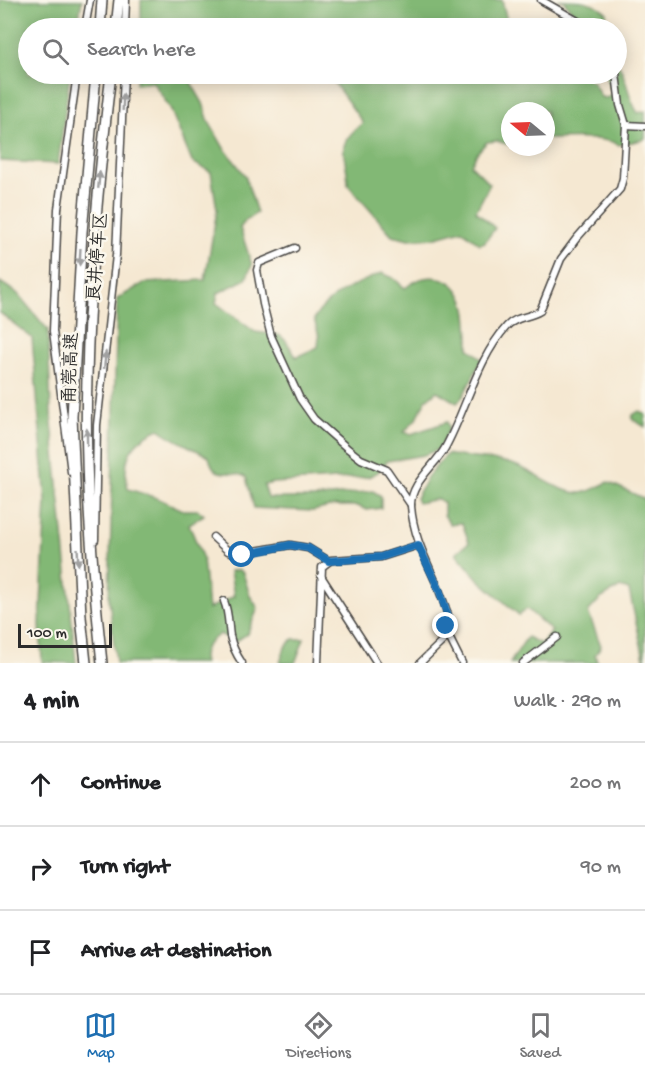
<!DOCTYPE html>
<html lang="en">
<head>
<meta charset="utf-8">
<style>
	body { margin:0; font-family:"Gochi Hand","LXGW WenKai TC",sans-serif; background:#f6f6f6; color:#202124 }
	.compass { position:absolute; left:501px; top:102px; width:54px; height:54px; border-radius:50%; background:#fff; box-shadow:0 3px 15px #0003; rotate:289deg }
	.scale { position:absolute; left:18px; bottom:15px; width:94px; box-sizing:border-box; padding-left:6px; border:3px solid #2b2b2b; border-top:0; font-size:16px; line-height:21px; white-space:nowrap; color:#2b2b2b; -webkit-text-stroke:4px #fbf7ec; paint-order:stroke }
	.stop { position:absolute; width:18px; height:18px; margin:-14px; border:4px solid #1f6fb2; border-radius:50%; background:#fff }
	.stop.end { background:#1f6fb2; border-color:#fff; box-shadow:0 2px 6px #0008 }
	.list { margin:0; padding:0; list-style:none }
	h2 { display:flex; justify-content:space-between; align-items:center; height:78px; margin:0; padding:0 24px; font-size:26px }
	h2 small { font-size:20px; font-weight:400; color:#757577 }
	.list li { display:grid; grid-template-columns:39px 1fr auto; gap:18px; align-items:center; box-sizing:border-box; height:84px; padding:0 24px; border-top:2px solid #e0e0e0 }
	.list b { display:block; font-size:22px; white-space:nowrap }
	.list em { font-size:20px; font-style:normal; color:#757577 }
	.icon { flex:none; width:33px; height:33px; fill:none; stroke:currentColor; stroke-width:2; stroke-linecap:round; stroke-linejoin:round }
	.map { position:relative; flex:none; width:645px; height:663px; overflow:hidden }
	.search { position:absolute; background:#fff; box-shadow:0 3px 15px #0003; left:18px; right:18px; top:18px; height:66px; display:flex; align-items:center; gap:15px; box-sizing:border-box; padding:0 21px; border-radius:33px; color:#757577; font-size:22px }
	.sheet { height:330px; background:#fff }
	nav { display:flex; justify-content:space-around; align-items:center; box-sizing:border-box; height:84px; border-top:2px solid #e0e0e0; background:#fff; font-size:16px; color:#757577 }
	nav a { display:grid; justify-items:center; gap:3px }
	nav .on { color:#1f6fb2 }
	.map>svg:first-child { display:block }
	.forest { fill:#82b874; stroke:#567250; stroke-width:1.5 }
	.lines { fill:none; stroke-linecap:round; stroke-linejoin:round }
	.minor-casing { stroke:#494744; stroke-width:9 }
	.highway-casing { stroke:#494744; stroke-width:12 }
	.minor { stroke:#fff; stroke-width:6 }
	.highway { stroke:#fff; stroke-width:9 }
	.oneway { fill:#a0a0a0 }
	.route { stroke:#1f6fb2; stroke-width:8 }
	.labels { text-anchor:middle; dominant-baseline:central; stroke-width:5; stroke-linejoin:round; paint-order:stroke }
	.street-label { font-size:18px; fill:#2b2b2b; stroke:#fbf7ec }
</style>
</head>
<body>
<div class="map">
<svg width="645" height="663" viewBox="0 0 645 663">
	<rect width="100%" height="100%" fill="#fbf7ec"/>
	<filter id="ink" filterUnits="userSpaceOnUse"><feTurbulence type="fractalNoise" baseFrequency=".0167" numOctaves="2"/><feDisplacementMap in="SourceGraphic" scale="12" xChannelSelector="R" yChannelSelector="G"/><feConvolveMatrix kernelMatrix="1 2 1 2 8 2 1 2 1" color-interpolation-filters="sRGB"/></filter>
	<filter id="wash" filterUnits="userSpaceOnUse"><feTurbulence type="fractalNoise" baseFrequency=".008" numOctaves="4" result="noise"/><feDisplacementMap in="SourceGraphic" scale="24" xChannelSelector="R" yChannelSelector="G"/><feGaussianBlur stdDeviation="1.35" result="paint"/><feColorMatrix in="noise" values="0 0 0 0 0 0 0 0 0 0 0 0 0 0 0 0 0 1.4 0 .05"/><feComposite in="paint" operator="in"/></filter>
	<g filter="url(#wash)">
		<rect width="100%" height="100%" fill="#f5e8d2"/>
		<!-- forest -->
		<g class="forest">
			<polygon points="0,0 82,0 77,28 28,28 28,74 70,74 58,164 0,161"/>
			<polygon points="141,0 502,0 508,25 512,28 141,28"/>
			<path d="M558,0C579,0 594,0 607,13L604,27L599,28L575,15L564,1Z"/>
			<path d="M617,65H619C628,81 628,99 638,113L645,111V138L642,140L618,145C608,136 564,139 550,139L546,137V111H510V145L497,141L487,142L477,153L471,165L490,184L476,211L495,228L485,242L480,244L462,230L433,238L409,239L392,235L348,185C348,153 331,148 363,123L333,81L323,74H582L593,82L601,97L607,98L612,93L605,74H616Z"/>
			<path d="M137,74H186L203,103L209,122L224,148L245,175L257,213L246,220L240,228L252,265L246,279L218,293L216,303L255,332L279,335L286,341L296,357L318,347L319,336L314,319C329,294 356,284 382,273L393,278L405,288C416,280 425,275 439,278C469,284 469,323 469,348L482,359L463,396L457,403L437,391L426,400L417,418L404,432L411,434L447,422L449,428L440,449L424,455L387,461L378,472L368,477L273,483L264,485L268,498H314L373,491L381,496V508L367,510L357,506H334L313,511L254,508L246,477C228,468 215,482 209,457C192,447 175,441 159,429C131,441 121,459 128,489L157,498L183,510H198L204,515L189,524L203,559L208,609L234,596L230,571L239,570L243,573L250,596L258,608L247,634L235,642L220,634C210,641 200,649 204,663H116L109,599L117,299L144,283L205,280L217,210L211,172L192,162L170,108L153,82L136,84Z"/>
			<polygon points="0,282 17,293 48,330 51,413 76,663 42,662 40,624 46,501 32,338 0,313"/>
			<polygon points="639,411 645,414 645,427 632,419 633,415"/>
			<path d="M447,454C469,459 491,458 512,464C533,470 559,494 581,493C590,492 600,486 608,482L645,499V663L629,590L620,587L600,599L588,612L601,646L595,655L598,663H510L527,637L541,644L552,631L527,609L519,615L478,579L456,553L469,542L462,523L450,524L444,515V503L438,499L418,503L416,498L428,476Z"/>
			<polygon points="293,639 304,639 295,663 280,663 285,647"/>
		</g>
	</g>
	<g filter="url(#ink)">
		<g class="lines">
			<!-- minor casing -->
			<g class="minor-casing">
				<g id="minor">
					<polyline points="541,0 590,28"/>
					<polyline points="85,28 90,0"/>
					<polyline points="125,28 126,0"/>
					<polyline points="626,125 645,126"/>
					<polyline points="295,248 259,263 257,270 263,304 271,336 300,399 314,419 347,448 361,459 387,470 411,505"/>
					<polyline points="71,472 53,331 58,209 77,74"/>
					<polyline points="213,537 228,551 237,554 290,545 308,548 329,561"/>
					<polyline points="95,540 97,425 116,255 124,74"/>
					<polyline points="321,576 377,663"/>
					<path d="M224,601C229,613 228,623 230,636C232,646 236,654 242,663"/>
					<polyline points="318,663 322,567 331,560 381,557 419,545"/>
					<polyline points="420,663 448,636"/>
					<path d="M462,663L446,631V626L450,623C441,582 414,549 411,506C410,483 435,466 445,448C466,410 477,359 507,326C516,316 529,318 540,311L561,259L576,239L620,189L623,178L626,125L620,105L616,74"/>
					<polyline points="523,663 557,637"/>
				</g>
			</g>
			<!-- highway casing -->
			<g class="highway-casing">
				<g id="highway">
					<polyline points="100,28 102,0"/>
					<polyline points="116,28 119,0"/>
					<polyline points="86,663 81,617 72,417 82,232 96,74"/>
					<path d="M102,663C92,568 84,472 87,377C89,276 99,174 111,74"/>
				</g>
			</g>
			<!-- minor -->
			<use href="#minor" class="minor"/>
			<!-- highway -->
			<use href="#highway" class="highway"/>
		</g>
		<!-- one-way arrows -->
		<defs><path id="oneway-solid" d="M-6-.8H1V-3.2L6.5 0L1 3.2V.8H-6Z" transform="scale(1.5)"/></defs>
		<g class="oneway">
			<use href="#oneway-solid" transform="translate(123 102) rotate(-88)"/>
			<use href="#oneway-solid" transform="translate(99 180) rotate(-85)"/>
			<use href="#oneway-solid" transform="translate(80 257) rotate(93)"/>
			<use href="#oneway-solid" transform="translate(105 360) rotate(-84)"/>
			<use href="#oneway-solid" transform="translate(87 437) rotate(-91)"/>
			<use href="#oneway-solid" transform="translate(78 557) rotate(87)"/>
		</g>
	</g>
	<g class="lines" filter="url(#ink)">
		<!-- route -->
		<polyline class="route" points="242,555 290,545 308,548 329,561 381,557 418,545 439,589 450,623 446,626"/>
	</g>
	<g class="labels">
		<!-- street labels -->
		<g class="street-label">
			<text transform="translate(99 257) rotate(-85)">良井停车区</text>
			<text transform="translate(72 368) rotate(-88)">甬莞高速</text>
		</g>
	</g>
</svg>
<svg class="compass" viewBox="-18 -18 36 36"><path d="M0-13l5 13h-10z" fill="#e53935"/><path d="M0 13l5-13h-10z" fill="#757577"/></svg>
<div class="scale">100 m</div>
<div class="stop" style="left:242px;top:555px"></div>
<div class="stop end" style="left:446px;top:626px"></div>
<div class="search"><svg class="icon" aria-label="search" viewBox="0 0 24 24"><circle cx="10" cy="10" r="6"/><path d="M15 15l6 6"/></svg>Search here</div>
</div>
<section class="sheet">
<h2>4 min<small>Walk · 290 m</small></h2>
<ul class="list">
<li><svg class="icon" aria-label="ahead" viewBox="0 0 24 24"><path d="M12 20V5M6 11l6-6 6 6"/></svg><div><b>Continue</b></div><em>200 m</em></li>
<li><svg class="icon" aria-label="right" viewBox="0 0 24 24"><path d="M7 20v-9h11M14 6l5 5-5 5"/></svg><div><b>Turn right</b></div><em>90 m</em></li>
<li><svg class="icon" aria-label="arrive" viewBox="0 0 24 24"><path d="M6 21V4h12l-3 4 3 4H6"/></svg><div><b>Arrive at destination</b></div></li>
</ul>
</section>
<nav>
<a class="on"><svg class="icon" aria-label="map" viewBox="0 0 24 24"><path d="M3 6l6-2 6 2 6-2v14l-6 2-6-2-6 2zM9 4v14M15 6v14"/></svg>Map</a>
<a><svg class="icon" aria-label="directions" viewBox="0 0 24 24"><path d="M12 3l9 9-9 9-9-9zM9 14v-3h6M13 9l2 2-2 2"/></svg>Directions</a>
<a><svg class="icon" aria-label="saved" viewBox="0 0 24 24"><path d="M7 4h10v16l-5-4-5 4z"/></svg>Saved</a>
</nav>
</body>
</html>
